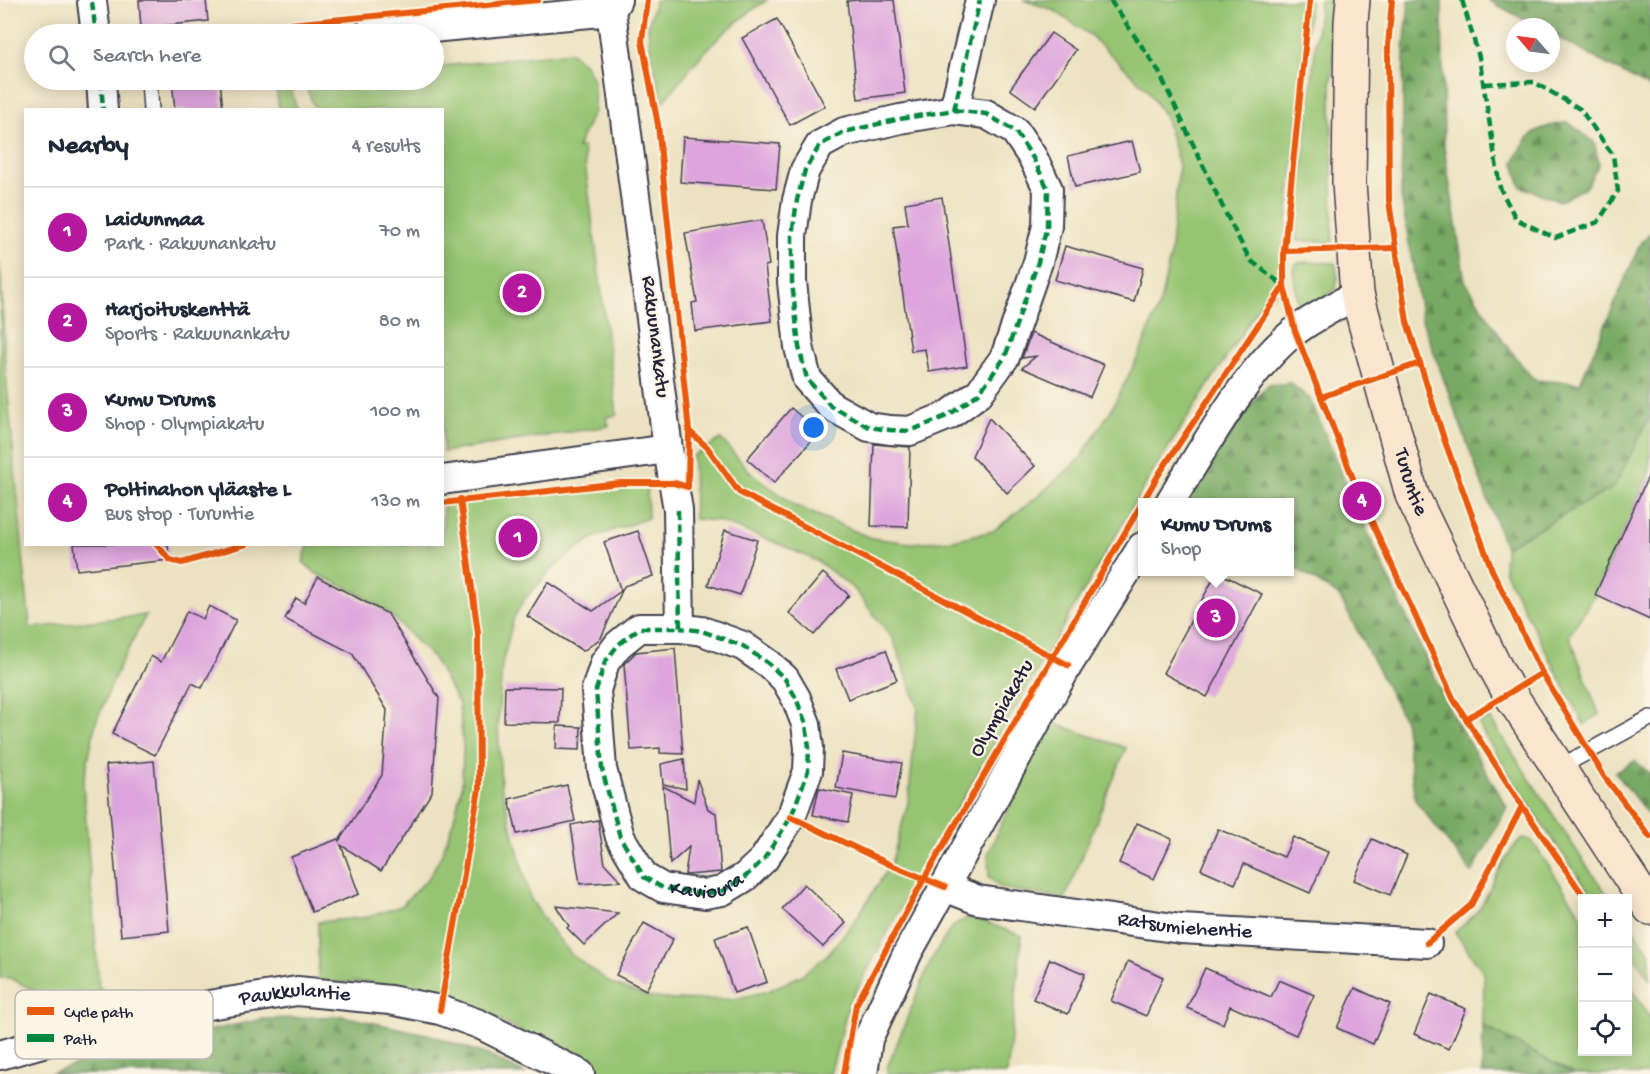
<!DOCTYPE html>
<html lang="en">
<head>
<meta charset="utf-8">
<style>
	body { margin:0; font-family:"Gochi Hand",sans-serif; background:#f6f6f7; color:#1f2937 }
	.controls { position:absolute; right:18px; bottom:18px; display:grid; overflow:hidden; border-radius:0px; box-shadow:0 3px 15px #0003 }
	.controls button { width:54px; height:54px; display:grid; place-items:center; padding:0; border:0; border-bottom:2px solid #e0e1e3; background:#fff; color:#1f2937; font:30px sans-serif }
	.compass { position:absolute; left:1506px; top:18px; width:54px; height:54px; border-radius:50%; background:#fff; box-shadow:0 3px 15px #0003; rotate:298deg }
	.you { position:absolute; left:814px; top:428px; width:21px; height:21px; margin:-15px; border:4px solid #fff; border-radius:50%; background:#1a73e8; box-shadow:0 0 0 9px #1a73e833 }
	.badge { display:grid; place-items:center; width:39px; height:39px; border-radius:50%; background:#b5179e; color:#fff; font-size:20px; font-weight:700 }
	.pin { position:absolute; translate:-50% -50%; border:3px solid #fff; box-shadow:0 2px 6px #0006 }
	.popup { position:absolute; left:1138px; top:498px; width:156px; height:78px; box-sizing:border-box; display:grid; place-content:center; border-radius:0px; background:#fff; filter:drop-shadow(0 2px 4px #0005); font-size:20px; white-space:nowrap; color:#747a83 }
	.popup b { font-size:22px; color:#1f2937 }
	.popup::after { content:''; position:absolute; left:50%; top:100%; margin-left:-12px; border:12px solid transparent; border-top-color:#fff }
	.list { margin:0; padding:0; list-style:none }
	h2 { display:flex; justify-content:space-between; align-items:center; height:78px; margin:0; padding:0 24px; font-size:26px }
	h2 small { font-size:20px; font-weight:400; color:#747a83 }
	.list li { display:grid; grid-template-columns:39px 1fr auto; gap:18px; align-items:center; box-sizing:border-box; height:90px; padding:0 24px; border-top:2px solid #e0e1e3 }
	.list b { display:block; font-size:22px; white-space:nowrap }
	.list p { margin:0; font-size:20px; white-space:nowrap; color:#747a83 }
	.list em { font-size:20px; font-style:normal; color:#747a83 }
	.icon { flex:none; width:33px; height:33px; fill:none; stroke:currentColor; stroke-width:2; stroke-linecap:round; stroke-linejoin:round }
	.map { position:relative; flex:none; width:1650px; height:1074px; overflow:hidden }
	.search { position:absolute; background:#fff; box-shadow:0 3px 15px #0003; left:24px; top:24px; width:420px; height:66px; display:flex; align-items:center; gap:15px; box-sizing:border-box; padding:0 21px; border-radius:33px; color:#747a83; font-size:22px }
	.panel { position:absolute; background:#fff; box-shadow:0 3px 15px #0003; left:24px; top:108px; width:420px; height:438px; border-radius:0px }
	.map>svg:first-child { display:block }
	.green { fill:#96c472; stroke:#5c7356; stroke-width:1.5 }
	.forest { fill:url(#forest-firs); stroke:#4d6650; stroke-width:1.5 }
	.building { fill:#dda4dd }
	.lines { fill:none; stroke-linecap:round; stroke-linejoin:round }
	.lane-casing { stroke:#403f4f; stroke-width:18 }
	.street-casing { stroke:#403f4f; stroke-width:32 }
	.secondary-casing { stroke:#403f4f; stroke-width:36 }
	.lane { stroke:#fff; stroke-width:15 }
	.street { stroke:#fff; stroke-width:28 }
	.secondary { stroke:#fce5cf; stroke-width:33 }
	.quiet { stroke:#00873e; stroke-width:4.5; stroke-dasharray:9 4.5; stroke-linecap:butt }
	.cycleway-casing { stroke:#fcf5e5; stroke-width:10 }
	.cycleway { stroke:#e8590c; stroke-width:6 }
	.labels { text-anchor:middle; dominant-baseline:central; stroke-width:4.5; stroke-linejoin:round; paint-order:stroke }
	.street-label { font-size:21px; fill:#22223b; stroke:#fcf5e5 }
	.key { fill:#fcf5e5; stroke:#bbb6b2; stroke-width:1.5 }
	.key-label { font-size:16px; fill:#22223b }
</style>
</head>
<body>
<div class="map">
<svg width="1650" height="1074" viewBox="0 0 1650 1074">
	<defs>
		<pattern id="forest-firs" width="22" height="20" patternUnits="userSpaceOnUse" patternTransform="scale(1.5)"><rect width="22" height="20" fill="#78aa64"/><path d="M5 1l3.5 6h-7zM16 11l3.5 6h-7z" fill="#628a54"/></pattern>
	</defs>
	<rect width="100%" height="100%" fill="#fcf5e5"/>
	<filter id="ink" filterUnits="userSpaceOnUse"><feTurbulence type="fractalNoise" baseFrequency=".0167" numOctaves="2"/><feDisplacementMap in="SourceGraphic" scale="12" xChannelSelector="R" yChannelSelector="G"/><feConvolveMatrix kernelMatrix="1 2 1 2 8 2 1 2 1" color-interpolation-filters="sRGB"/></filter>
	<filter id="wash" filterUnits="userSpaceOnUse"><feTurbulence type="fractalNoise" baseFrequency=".008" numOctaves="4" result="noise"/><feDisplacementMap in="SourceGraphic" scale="24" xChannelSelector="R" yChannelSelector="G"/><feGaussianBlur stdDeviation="1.35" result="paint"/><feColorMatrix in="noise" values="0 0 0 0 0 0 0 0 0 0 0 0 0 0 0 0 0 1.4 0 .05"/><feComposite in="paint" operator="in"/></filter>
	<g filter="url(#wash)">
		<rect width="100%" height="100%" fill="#ece2c1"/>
		<!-- green -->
		<g class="green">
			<path d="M655,0H767C721,30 695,60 663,103L650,52L648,26Z"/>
			<polygon points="1023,0 1310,0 1284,251 1284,286 1261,303 1154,470 922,868 849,1004 830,1074 603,1074 485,1013 455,1001 368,982 318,983 318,922 368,917 401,906 429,877 441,856 454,819 462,786 463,746 459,704 433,658 386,611 356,592 317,574 303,562 308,545 442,544 443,503 460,499 620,483 647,484 648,518 595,537 578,548 557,564 524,600 514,617 502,664 498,724 501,786 530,898 549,927 572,955 612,984 648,997 675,1000 734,999 768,991 800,976 827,955 856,919 891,864 908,803 918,707 893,639 855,590 819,562 777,543 718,521 694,519 693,456 721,439 751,473 796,506 871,538 911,543 953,540 993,531 1037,497 1080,459 1111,410 1140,353 1160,303 1170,257 1179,165 1166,119 1147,89 1090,35 1053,10"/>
			<polygon points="1320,0 1338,0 1331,87 1333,242 1296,240"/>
			<polygon points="571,52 585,64 594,82 594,111 577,148 583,147 617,415 606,417 609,426 443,452 442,110 315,109 304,82 324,80 434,80 434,67"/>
			<polygon points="276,88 291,91 297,109 279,109"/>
			<polygon points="0,261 5,363 30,628 146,615 119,667 96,722 83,784 99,987 122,999 108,1016 37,992 10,978 0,978"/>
			<polygon points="1304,262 1335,263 1338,279 1335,290 1299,313 1293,270 1297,263"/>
			<polygon points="1650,416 1650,483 1641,492 1595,595 1569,635 1599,714 1584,725 1504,570 1505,547 1614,487"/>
			<polygon points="1489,717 1588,868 1610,898 1594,898 1543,826 1484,734 1479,724"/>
			<polygon points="1047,721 1126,748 1065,899 1000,888 989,876 988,854"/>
			<path d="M1524,838L1532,841L1582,916V1052H1628V983L1650,1017V1074H1574L1483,1026L1484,973L1455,932C1463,925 1473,918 1479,909C1492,889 1504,851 1524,838Z"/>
			<polygon points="969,916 1022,936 1007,1074 887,1074 887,1068 931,960 951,928"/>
			<polygon points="1628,922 1650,953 1650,980 1628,947"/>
		</g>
		<!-- forest -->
		<g class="forest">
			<polygon points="1409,0 1442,0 1444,147 1465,281 1503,341 1534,380 1580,383 1641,242 1650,233 1650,416 1614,487 1505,547 1422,320 1401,196 1404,50"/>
			<polygon points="1488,0 1650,0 1650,88 1551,34 1551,27 1538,27"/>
			<path d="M1568,122L1594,142L1599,164L1586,187L1560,201L1521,187L1514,163C1529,130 1534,129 1568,122Z"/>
			<polygon points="1290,383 1310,399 1361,518 1450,711 1507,807 1472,873 1415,800 1404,720 1339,596 1290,564 1290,502 1183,502 1255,399 1268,385"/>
			<polygon points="1635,761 1650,773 1650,817 1615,772"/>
			<polygon points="342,1016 431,1035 487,1055 526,1074 49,1074 123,1049 263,1019"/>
			<polygon points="1483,1026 1574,1074 1482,1074"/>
		</g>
		<g id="blocks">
			<!-- building -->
			<g class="building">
				<polygon points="139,0 206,0 208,21 141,28"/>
				<polygon points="860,0 894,0 905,93 858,99 847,1"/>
				<polygon points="777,19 825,106 790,125 742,38"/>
				<polygon points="1051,33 1076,50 1035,107 1010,89"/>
				<polygon points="172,80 220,80 223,110 175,110"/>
				<polygon points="683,137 780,144 776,189 680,182"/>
				<polygon points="1132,141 1140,172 1075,187 1068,156"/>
				<polygon points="942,197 967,366 929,372 925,349 911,351 893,226 908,224 905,203"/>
				<polygon points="762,220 769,265 765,266 772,321 695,331 692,303 697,302 685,233"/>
				<polygon points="1065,246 1143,268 1134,302 1055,280"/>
				<polygon points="1031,333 1104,365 1090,397 1022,368 1036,356 1022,358"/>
				<polygon points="791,408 819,432 774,483 747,459"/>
				<polygon points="989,418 1035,466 1007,493 972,456"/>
				<polygon points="874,444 910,447 908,527 871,526"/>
				<polygon points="1650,472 1650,620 1595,595"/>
				<polygon points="725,530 757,540 740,595 708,585"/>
				<polygon points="638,531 653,576 624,586 601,638 583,651 527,616 548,582 593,611 621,591 604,542"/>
				<polygon points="74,544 168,544 169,560 77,570"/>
				<polygon points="1217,572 1262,594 1207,697 1163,673"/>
				<polygon points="823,573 849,595 814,635 789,613"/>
				<polygon points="318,577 388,614 439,698 432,792 381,871 341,845 359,894 312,912 291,857 338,839 339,841 382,775 387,710 352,653 285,619 296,598 304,603"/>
				<polygon points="209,606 236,620 202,688 192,683 155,755 112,734 151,656 161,662 187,611 203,619"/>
				<polygon points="675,648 683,754 660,753 660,748 631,750 624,664 636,652"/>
				<polygon points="886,650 897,680 848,699 836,669"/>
				<polygon points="505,687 561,688 560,723 504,722"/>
				<polygon points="557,726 581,727 580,750 556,749"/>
				<polygon points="842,753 902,763 895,799 836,788"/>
				<polygon points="684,759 686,789 663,784 661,764"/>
				<polygon points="154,761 169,931 121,936 106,765"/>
				<polygon points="697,779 708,809 716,813 721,872 687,875 685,874 689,847 670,864 663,786 694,802"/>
				<polygon points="567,785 575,821 517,834 509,799"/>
				<polygon points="819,788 853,795 848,822 813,815"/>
				<polygon points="598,820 605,864 621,881 580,884 571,825"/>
				<polygon points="1137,823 1172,839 1154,879 1119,863"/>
				<polygon points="1218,829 1284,857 1293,837 1328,852 1310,893 1244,864 1235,884 1201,869"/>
				<polygon points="1372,839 1407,855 1390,895 1354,880"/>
				<polygon points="804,884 846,923 823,947 782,909"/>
				<polygon points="556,906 618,913 584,945 567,928 569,926"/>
				<polygon points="644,923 673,939 646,990 616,975"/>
				<polygon points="748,927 767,982 734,993 715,938"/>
				<polygon points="1050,959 1085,974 1068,1014 1033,999"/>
				<polygon points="1128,961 1163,977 1146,1016 1111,1001"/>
				<polygon points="1205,968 1271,997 1279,980 1314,995 1296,1035 1230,1006 1223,1024 1187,1008"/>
				<polygon points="1355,988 1390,1004 1373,1044 1337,1028"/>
				<polygon points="1431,994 1466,1009 1449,1049 1414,1034"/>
			</g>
		</g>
	</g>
	<g filter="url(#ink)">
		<use href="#blocks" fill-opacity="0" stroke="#403f4f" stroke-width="1.5"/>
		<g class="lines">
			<!-- lane casing -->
			<g class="lane-casing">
				<g id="lane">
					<polyline points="149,80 151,110"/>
					<polyline points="1558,768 1650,718"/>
				</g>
			</g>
			<!-- street casing -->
			<g class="street-casing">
				<g id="street">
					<polyline points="92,2 96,34"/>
					<polyline points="368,34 611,11"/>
					<polyline points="101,80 103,110"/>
					<polygon points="954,110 986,114 1015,131 1033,158 1048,189 1047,226 1038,262 1005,357 979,393 949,415 910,431 890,430 869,427 831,406 807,379 799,347 792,282 792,236 797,200 805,170 820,145 844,132 900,119"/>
					<polyline points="954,110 980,0"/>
					<path id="s1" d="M668,449L678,510L680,628H639L618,645L605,662L596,690L602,769L620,837L644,877L663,888L705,894L722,891L745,877L764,859L791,817L808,771L809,748L806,724L796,698L785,679L769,664L743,646L702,631L680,628"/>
					<polyline points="442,480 668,449 611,11 617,0"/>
					<path d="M1170,502C1203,450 1246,370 1294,332C1313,317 1337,306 1357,294"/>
					<path id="s2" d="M945,887L978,900L1181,929L1427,943"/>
					<path id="s3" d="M0,1055L133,1017L297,991L390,1000L440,1010L479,1024L580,1074"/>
					<polyline points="863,1074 868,1039 908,952 1068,665 1142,547"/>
				</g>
			</g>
			<!-- secondary casing -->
			<g class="secondary-casing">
				<g id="secondary">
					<path id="s4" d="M1353,0L1351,22L1349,183L1357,294L1412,495L1493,663L1510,694L1650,908"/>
				</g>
			</g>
			<!-- lane -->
			<use href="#lane" class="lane"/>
			<!-- street -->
			<use href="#street" class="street"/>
			<!-- secondary -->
			<use href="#secondary" class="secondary"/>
			<!-- quiet -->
			<g class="quiet">
				<polyline points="1110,0 1158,70 1226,214 1250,260 1284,286"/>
				<polyline points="1462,0 1479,57 1500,188 1516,219 1555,238 1598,222 1618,191 1613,155 1580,109 1534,82 1483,84"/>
				<polyline points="92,2 96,34"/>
				<polyline points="101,80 103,110"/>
				<polygon points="954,110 986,114 1015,131 1033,158 1048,189 1047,226 1038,262 1005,357 979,393 949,415 910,431 890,430 869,427 831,406 807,379 799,347 792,282 792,236 797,200 805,170 820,145 844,132 900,119"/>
				<polyline points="954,110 980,0"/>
				<polyline points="678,510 680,628 639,628 618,645 605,662 596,690 602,769 620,837 644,877 663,888 705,894 722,891 745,877 764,859 791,817 808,771 809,748 806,724 796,698 785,679 769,664 743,646 702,631 680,628"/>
			</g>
			<!-- cycleway casing -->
			<g class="cycleway-casing">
				<g id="cycleway">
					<polyline points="1310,0 1284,251 1284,286 1295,331 1360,496 1454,700 1522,806 1585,898"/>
					<polyline points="1392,0 1388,47 1389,201 1407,322 1444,439 1492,570 1542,673 1604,776 1650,837"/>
					<polyline points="187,34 538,0"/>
					<polyline points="1284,251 1396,248"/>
					<polyline points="1321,397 1420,363"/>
					<polyline points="689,431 707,447 739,492 1068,665"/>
					<polyline points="442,503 620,483 674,483 688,487 689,431 658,125 642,41 647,0"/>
					<polyline points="156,544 170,560 182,563 246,544"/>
					<polyline points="1466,719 1542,673"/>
					<polyline points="791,817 891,865 945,887"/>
					<polyline points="1427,943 1471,905 1522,806"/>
					<polyline points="440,1010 479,789 478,633 460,499"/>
					<polyline points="844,1074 856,1005 925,877 1159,474 1284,286"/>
				</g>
			</g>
			<!-- cycleway -->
			<use href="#cycleway" class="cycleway"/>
		</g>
	</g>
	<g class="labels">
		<!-- street labels -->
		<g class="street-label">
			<text transform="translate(654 337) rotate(83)">Rakuunankatu</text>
			<text stroke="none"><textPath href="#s4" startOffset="490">Turuntie</textPath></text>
			<text transform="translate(1003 709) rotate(-60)">Olympiakatu</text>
			<text stroke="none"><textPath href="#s1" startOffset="562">Kavioura</textPath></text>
			<text stroke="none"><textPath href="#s2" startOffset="244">Ratsumiehentie</textPath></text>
			<text stroke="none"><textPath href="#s3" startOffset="302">Paukkulantie</textPath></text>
		</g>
	</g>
	<!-- legend -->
	<rect x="15" y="990" width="198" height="69" rx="9" class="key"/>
	<rect x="27" y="1007" width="27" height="8" fill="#e8590c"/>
	<rect x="27" y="1034" width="27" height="8" fill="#00873e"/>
	<g class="key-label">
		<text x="64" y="1017">Cycle path</text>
		<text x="64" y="1044">Path</text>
	</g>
</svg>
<div class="controls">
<button>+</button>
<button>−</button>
<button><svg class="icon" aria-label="locate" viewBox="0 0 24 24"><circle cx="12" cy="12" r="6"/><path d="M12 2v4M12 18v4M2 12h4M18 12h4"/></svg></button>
</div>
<svg class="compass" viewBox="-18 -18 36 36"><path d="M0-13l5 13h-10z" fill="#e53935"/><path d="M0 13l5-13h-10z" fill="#747a83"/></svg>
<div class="you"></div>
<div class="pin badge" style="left:518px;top:538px">1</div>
<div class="pin badge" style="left:522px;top:293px">2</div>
<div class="pin badge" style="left:1216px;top:618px">3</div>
<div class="popup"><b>Kumu Drums</b>Shop</div>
<div class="pin badge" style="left:1362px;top:501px">4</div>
<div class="search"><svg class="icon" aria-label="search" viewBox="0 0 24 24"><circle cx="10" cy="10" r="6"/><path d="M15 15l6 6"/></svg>Search here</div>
<section class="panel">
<h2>Nearby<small>4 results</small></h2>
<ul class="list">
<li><span class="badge">1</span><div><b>Laidunmaa</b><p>Park · Rakuunankatu</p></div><em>70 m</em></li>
<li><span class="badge">2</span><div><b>Harjoituskenttä</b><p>Sports · Rakuunankatu</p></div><em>80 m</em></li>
<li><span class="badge">3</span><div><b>Kumu Drums</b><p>Shop · Olympiakatu</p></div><em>100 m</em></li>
<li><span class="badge">4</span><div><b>Poltinahon yläaste L</b><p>Bus stop · Turuntie</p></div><em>130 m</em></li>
</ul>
</section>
</div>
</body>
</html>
